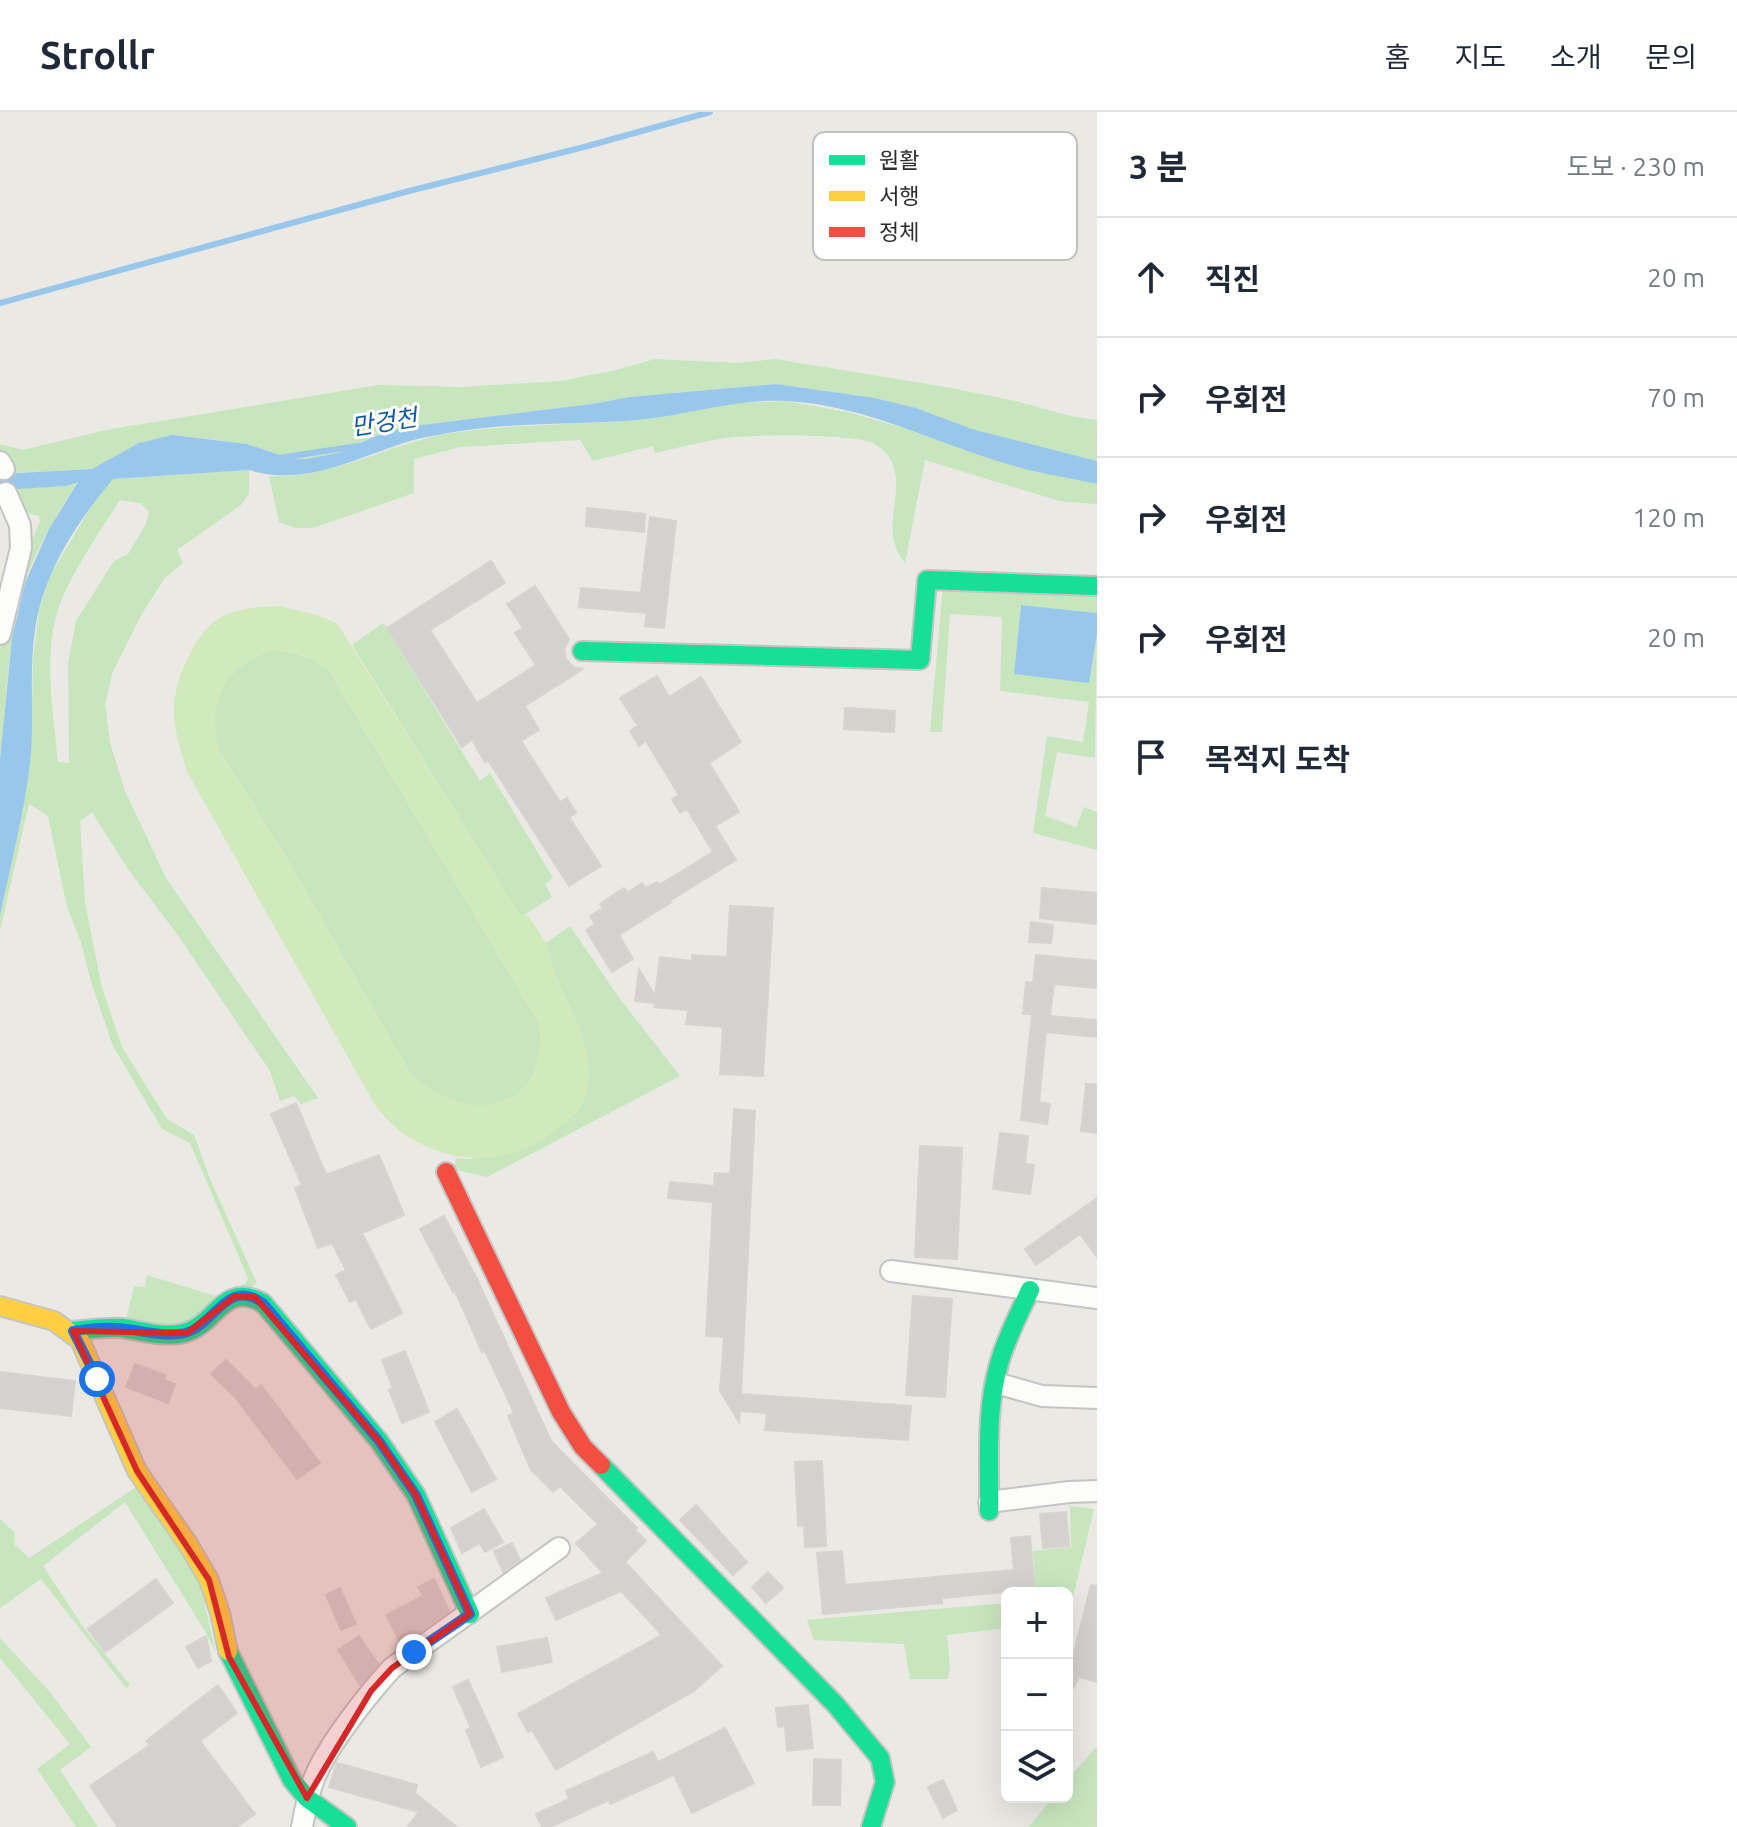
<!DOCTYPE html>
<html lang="ko">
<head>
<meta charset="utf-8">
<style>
	body { margin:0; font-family:Ubuntu,"Noto Sans KR",sans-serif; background:#f6f6f7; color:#1f2937 }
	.controls { position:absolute; right:24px; bottom:24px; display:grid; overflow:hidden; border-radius:12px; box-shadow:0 8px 32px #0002 }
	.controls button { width:72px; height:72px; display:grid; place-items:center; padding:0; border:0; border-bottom:2px solid #e0e1e3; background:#fff; color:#1f2937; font:40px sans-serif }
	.stop { position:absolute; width:24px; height:24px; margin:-18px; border:6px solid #1a73e8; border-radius:50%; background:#fff }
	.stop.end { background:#1a73e8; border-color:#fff; box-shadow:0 2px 8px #0008 }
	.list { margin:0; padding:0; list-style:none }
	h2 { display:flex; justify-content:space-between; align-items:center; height:104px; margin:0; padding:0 32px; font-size:34px }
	h2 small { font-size:26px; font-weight:400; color:#747a83 }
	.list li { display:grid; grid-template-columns:52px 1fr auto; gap:24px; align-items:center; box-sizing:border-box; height:120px; padding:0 32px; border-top:2px solid #e0e1e3 }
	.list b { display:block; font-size:30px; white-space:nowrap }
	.list em { font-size:26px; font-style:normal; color:#747a83 }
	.icon { flex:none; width:44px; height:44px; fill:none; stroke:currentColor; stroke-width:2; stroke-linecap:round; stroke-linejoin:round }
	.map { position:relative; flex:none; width:1097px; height:1715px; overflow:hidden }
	header { display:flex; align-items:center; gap:48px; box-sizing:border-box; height:112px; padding:0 40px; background:#fff; border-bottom:2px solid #e0e1e3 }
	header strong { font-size:38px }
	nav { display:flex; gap:44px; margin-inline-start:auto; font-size:28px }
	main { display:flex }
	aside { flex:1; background:#fff }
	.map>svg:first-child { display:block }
	.green { fill:#c7e6be; fill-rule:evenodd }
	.pitch { fill:#d0eabb; fill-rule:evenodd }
	.water { fill:#99c7eb }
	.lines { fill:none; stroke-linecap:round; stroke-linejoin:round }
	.stream { stroke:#99c7eb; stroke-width:6 }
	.building { fill:#d3d2cf; stroke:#d5d4d0; stroke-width:2 }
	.street-casing { stroke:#c4c4c4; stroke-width:24 }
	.fast-casing { stroke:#c4c4c4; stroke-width:22 }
	.slow-casing { stroke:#c4c4c4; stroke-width:22 }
	.jam-casing { stroke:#c4c4c4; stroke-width:22 }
	.street { stroke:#fcfcfb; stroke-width:20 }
	.fast { stroke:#16e098; stroke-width:18 }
	.slow { stroke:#ffcf43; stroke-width:18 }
	.jam { stroke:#f24e42; stroke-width:18 }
	.route { stroke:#1a73e8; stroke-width:10 }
	.marked { fill:#d62828; fill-opacity:0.2; stroke:#d62828; stroke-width:6; stroke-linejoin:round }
	.labels { text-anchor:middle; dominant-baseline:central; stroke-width:6; stroke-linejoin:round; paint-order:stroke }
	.water-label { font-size:24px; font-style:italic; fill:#10559f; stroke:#fff }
	.key { fill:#fff; stroke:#c0c0c0; stroke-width:2 }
	.key-label { font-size:22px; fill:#2d2d2d }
</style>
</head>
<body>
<header>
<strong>Strollr</strong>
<nav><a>홈</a><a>지도</a><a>소개</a><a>문의</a></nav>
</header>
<main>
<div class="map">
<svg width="1097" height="1715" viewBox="0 0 1097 1715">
	<rect width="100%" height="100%" fill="#eae9e4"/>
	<!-- green -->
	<g class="green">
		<polygon points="655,247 736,251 775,247 951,276 1016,289 1070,304 1097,308 1097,349 972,317 916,296 875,286 776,272 629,285 592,292 405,315 383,321 338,341 306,347 289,346 247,332 185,324 92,357 10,361 0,346 0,332 22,338 111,317 379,273 460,275 561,269 616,258"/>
		<path d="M786,289L847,300L897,314L1015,354L1097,372V392L1059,389L925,348L905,451C879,418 903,389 894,356C892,346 883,337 875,332C855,321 759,323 734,325C707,328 681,335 655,341L653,334L593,349L580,328L461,335L414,347V381L313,416H295L279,410L269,364C335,368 393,328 458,320C517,312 576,313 635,308C663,306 691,299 719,294C741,290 764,290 786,289Z"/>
		<path d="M249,358V382L241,393L177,438L183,451L164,467L140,505L113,559L105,592L110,631L125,679L166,766L318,986L301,992L294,984L280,989L270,959L177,822L128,757L92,700L80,709L85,790L101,872L122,935L167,1007L194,1023L210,1067L257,1171L193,1213H125L134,1174L145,1175L147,1163L219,1185L246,1171L248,1166L190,1031L162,1017L113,934L91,870L81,830L67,795L48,704L29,692L0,819V804L31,642L33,547L39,498L49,465L95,388L112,367ZM120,388L140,391L149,400L146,412L128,442L114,449L76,509L68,552L69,651L58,650C53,597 41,534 63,484C79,450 100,419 120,388Z"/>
		<path d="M79,368C58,401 37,434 25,471C7,527 7,589 0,647V537L26,430L33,425L40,410L39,404L24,400L12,377L66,374Z"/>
		<polygon points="943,474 1097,484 1097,501 1021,493 1014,562 1089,570 1097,522 1095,646 1057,640 1045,704 1076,715 1084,695 1097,700 1097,738 1033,721 1047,624 1083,630 1089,590 1000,579 1002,505 950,502 942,620 930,620"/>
		<polygon points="383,511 480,669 490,661 553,766 545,772 552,785 521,805 352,533"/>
		<path d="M272,538C295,539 309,545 328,557L539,911C551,1001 465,1016 410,961L286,745L218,636C207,586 226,554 272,538Z"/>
		<polygon points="570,814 620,887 680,964 487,1065 452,1057 457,1046 470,1047 544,1027 554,859 546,831"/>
		<polygon points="138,1374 198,1463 216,1541 205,1519 125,1390 43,1454 84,1516 130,1573 126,1576 41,1467 0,1496 0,1407 15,1421 14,1432 29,1446"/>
		<polygon points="1070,1394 1094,1397 1067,1510 1067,1481 1036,1481 1033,1439 1071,1435"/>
		<polygon points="1007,1491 1007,1516 947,1523 950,1554 948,1567 910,1567 904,1532 814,1528 807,1508"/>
		<polygon points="0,1526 49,1579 91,1635 60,1658 98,1715 76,1715 37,1657 70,1632 0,1546"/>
		<polygon points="1097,1634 1097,1715 1029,1715 1053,1685 1067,1685 1067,1668"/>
	</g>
	<!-- pitch -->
	<path class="pitch" d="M278,494L317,503L337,511L521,804L527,803C534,813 542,823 547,834C550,843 552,854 556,863C571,898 596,939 587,979C582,1000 569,1008 553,1020C496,1064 416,1049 375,993L187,660C182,643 176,624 174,606C171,576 192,524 218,507C235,496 258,495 278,494ZM272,538C295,538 309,545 328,557L539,911C551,1001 465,1016 410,961L286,745L218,636C207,587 226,554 272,538Z"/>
	<!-- water -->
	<g class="water">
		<path d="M776,272L875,286L916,296L972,317L1097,349V372C1069,366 1041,362 1014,354C939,333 866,293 787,289C735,286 686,304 636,308C575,313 515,310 454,320C439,323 422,325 407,330C353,347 306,375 249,358L113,367C77,410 43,461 35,518C29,558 34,600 31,641C26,695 11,750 0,804V647L12,526L25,471L49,417L78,370L66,374L0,378V362L92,357L139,331L173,323L247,332L289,346L306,347L338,341L383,321L405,315L592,292L629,285Z"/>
		<polygon points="1021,493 1097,501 1097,522 1089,571 1014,562"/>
	</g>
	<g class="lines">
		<!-- stream -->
		<g class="stream">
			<polyline points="0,191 409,79 584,35 710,0"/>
			<polyline points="278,346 358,334"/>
		</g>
	</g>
	<!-- building -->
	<g class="building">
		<polygon points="587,396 645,402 644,420 586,414"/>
		<polygon points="650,405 676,409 664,516 645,514 647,501 579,495 581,476 641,481"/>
		<polygon points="491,449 505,471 430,518 477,591 536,553 515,521 523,516 507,492 535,474 569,527 564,538 566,547 573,555 583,557 525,594 539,618 521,629 560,690 567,686 576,701 569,705 601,754 569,774 488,648 485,650 472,628 462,635 387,516"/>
		<polygon points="657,564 669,585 701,565 741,630 709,651 739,700 715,714 736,748 666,791 670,791 619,823 633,847 612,860 586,818 595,812 590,804 603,796 600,792 624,776 627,781 642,771 646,776 657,770 659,773 713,740 687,697 680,701 672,687 679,683 646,629 639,634 630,619 638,614 620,586"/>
		<polygon points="845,596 895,599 894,620 844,617"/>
		<polygon points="1042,776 1097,781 1097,812 1040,806"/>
		<polygon points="730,794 773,796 763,964 720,962 723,915 686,912 688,898 654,895 655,891 635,889 639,857 655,884 660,845 692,849 692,843 727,845"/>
		<polygon points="1031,810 1053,813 1051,831 1029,830"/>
		<polygon points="1036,843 1097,849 1097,876 1054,872 1050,904 1097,908 1097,925 1046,920 1039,990 1050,992 1047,1012 1021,1008 1032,902 1023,902 1026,870 1033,871"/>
		<polygon points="1086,972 1097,972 1097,1021 1081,1019"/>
		<polygon points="296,991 326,1063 379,1043 404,1103 362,1121 402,1201 371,1217 356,1187 350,1190 336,1163 346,1158 332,1131 318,1136 295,1076 302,1073 271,1002"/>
		<polygon points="734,997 755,999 741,1282 911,1294 908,1328 765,1318 767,1301 740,1299 739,1310 720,1279 724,1225 706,1224 713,1090 668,1086 670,1070 714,1074 715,1061 730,1062"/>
		<polygon points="1000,1021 1028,1024 1025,1052 1034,1053 1030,1082 993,1077"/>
		<polygon points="920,1034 962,1036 957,1147 915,1145"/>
		<polygon points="1097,1086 1097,1145 1080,1122 1036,1153 1025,1137"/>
		<polygon points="444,1104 477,1167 551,1329 637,1416 635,1418 646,1429 625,1450 722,1554 694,1579 556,1658 532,1618 528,1620 518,1602 662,1523 621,1479 556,1508 546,1486 603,1461 576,1431 598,1412 560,1374 553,1380 531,1358 508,1304 514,1301 485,1239 482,1240 455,1179 453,1180 420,1117"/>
		<polygon points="913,1184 952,1187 945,1285 906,1283"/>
		<polygon points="405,1239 429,1300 402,1311 389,1278 393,1276 382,1248"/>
		<polygon points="226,1248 256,1278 261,1273 320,1351 297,1367 235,1285 211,1262"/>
		<polygon points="135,1252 166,1263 164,1268 175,1272 168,1291 126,1275"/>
		<polygon points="0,1260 75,1269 71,1304 0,1296"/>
		<polygon points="457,1297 496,1367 472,1380 435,1310"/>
		<polygon points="822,1349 826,1434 805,1435 804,1413 798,1414 795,1350"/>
		<polygon points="696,1393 747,1450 733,1463 680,1408"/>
		<polygon points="484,1397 503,1430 485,1440 480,1431 462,1441 451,1416"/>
		<polygon points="1066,1400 1069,1434 1043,1436 1040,1402"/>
		<polygon points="1030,1424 1035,1481 1016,1479 942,1486 942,1491 823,1502 817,1441 842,1439 845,1473 1014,1458 1011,1426"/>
		<polygon points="512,1431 520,1448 503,1460 494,1439"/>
		<polygon points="768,1460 783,1476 766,1491 752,1475"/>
		<polygon points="156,1467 173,1491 105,1540 88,1517"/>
		<polygon points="434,1467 449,1499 418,1521 400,1530 386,1503 423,1484 418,1475"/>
		<polygon points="1091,1473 1097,1474 1097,1570 1079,1565 1067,1588 1067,1541 1074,1541"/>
		<polygon points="340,1476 356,1512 341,1518 326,1483"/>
		<polygon points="206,1524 211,1549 198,1556 186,1535"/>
		<polygon points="359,1524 378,1552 360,1573 338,1538"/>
		<polygon points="547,1526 552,1550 502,1560 497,1535"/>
		<polygon points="468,1568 503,1645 481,1655 466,1618 471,1616 453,1575"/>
		<polygon points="218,1573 237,1601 200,1629 255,1702 237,1715 118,1715 90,1674 150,1633 146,1629"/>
		<polygon points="808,1593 813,1636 787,1639 785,1614 778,1615 776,1596"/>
		<polygon points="725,1616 754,1671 692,1701 674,1663 610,1692 609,1688 550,1715 542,1715 536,1702 569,1687 566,1679 653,1640 658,1650"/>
		<polygon points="814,1647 841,1648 840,1693 813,1693"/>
		<polygon points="337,1651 417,1673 415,1681 457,1715 407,1715 419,1700 329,1675"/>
		<polygon points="943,1668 957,1698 943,1706 928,1675"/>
	</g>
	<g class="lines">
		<!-- street casing -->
		<g class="street-casing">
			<g id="street">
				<polyline points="0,350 4,357"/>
				<polyline points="0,522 21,436 20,413 6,381"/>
				<polyline points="891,1159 1097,1186"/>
				<polyline points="996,1271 1042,1284 1097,1286"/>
				<polyline points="989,1390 1069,1380 1097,1379"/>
				<path d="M302,1715C305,1698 308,1683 314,1667C327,1634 368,1582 392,1556L559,1436"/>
			</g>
		</g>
		<!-- fast casing -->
		<g class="fast-casing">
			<g id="fast">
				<polyline points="582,539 920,548 927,468 1097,474"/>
				<path d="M73,1219C90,1217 106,1215 122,1216C142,1219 164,1226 184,1221C218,1212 222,1169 263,1191L379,1329L416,1383L470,1502"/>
				<polyline points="601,1353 835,1592 880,1646 885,1670 871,1715"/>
				<path d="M989,1399C990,1351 985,1299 999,1252C1006,1226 1019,1202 1030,1178"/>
				<polyline points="228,1539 292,1668 307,1686 347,1715"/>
			</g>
		</g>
		<!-- slow casing -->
		<g class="slow-casing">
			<polyline id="slow" points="0,1194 54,1209 80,1228 137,1359 188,1432 209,1468 220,1501 228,1539"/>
		</g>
		<!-- jam casing -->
		<g class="jam-casing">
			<polyline id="jam" points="446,1060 561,1300 583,1335 601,1353"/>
		</g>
		<!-- street -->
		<use href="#street" class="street"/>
		<!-- fast -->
		<use href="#fast" class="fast"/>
		<!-- slow -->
		<use href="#slow" class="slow"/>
		<!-- jam -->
		<use href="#jam" class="jam"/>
	</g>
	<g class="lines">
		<!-- route -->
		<path class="route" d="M97,1267L73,1219C87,1217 102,1215 117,1216C137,1217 164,1226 185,1221C215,1213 227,1165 263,1191L379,1329L416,1383L470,1502L414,1540"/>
	</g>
	<!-- marked area -->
	<path class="marked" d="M235,1184L255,1185L379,1329L416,1383L470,1502L392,1556L371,1579L307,1686L229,1545L209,1468L137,1359L73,1219L187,1221Z"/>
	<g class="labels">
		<!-- water labels -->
		<g class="water-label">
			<text transform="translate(384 310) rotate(-9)">만겅천</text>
		</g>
	</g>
	<!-- legend -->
	<rect x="813" y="20" width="264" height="128" rx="12" class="key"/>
	<rect x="829" y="43" width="36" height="10" fill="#16e098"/>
	<rect x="829" y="79" width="36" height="10" fill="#ffcf43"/>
	<rect x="829" y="115" width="36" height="10" fill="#f24e42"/>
	<g class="key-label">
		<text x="879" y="56">원활</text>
		<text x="879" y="92">서행</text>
		<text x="879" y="128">정체</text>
	</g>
</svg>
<div class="controls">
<button>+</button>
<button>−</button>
<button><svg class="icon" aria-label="layers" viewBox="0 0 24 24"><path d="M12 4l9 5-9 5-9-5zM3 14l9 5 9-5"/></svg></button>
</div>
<div class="stop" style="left:97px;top:1267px"></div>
<div class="stop end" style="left:414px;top:1540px"></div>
</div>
<aside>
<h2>3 분<small>도보 · 230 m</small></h2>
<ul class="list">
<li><svg class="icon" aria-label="ahead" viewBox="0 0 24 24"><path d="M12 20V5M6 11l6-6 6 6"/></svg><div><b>직진</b></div><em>20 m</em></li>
<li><svg class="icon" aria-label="right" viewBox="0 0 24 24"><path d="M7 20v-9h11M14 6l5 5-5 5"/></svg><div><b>우회전</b></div><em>70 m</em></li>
<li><svg class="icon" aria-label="right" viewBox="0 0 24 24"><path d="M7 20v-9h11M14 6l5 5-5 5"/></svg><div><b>우회전</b></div><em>120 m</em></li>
<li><svg class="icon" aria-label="right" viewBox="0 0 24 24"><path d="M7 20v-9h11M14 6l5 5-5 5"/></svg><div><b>우회전</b></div><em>20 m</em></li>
<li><svg class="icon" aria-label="arrive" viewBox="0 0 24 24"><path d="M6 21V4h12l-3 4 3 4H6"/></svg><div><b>목적지 도착</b></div></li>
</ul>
</aside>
</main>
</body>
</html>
